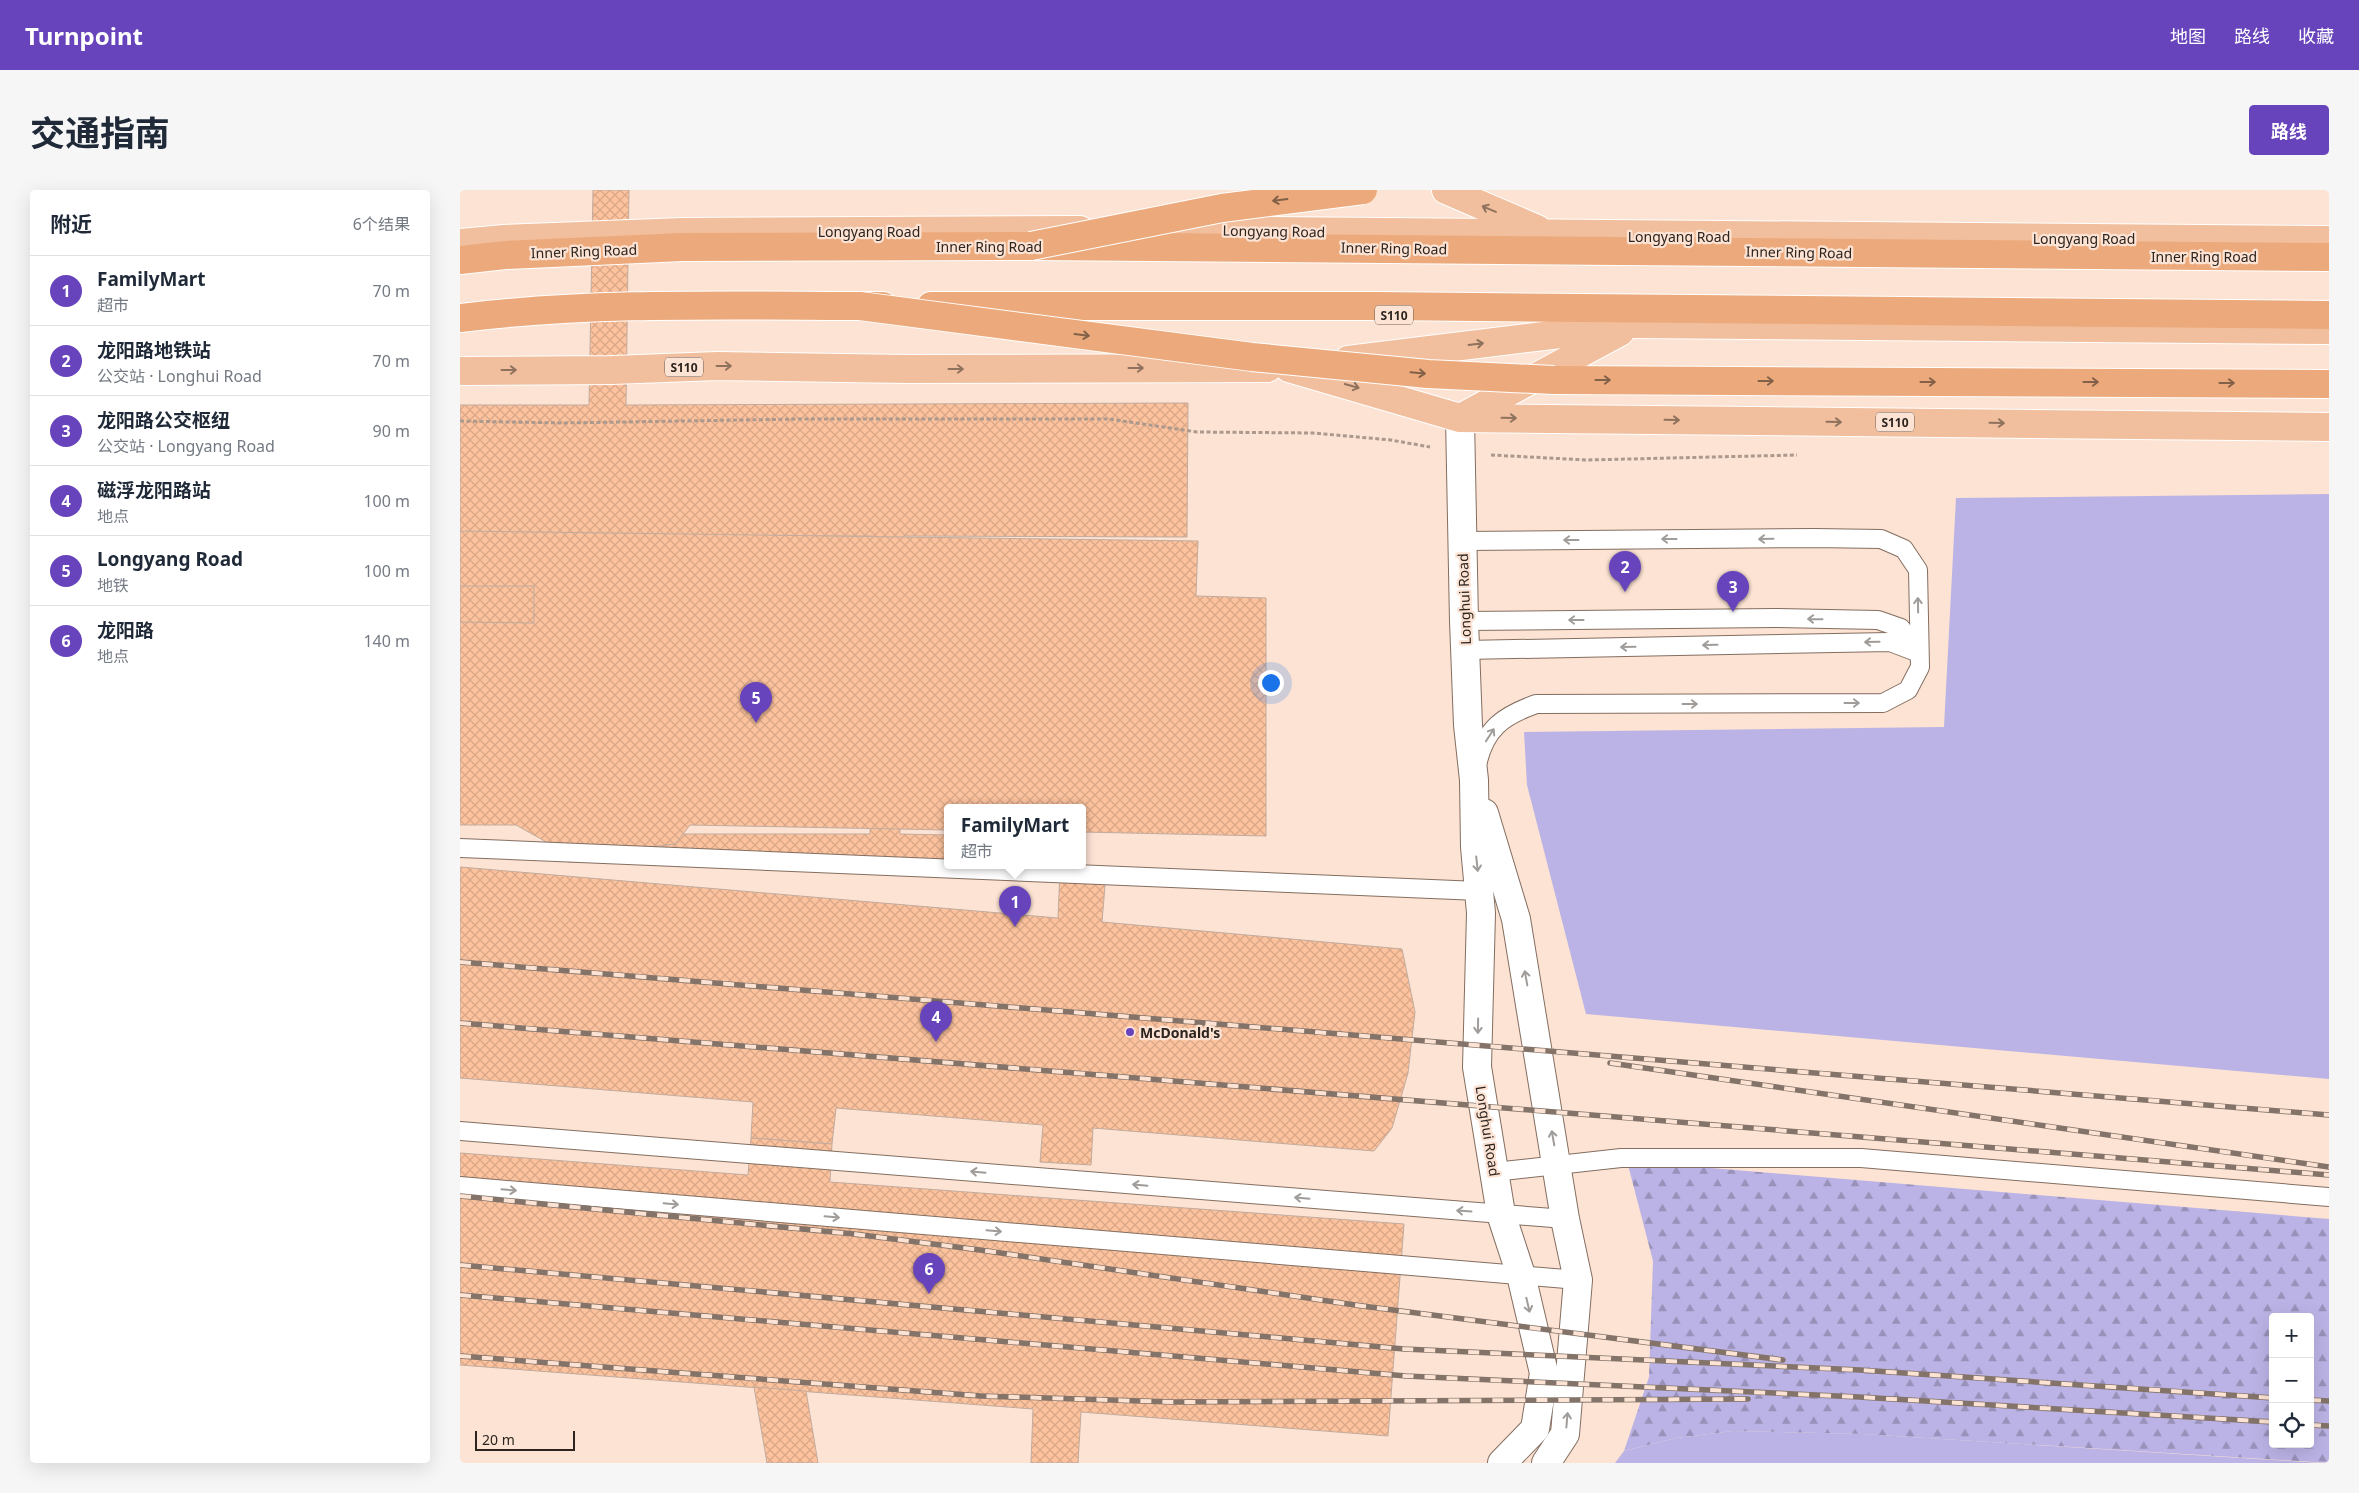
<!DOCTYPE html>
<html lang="zh">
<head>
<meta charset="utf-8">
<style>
	body { margin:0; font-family:"Noto Sans","Noto Sans SC",sans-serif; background:#f6f6f7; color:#1f2937 }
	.controls { position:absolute; right:15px; bottom:15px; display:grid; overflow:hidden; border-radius:5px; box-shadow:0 5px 20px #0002 }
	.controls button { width:45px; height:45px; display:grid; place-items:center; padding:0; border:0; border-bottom:1px solid #e0e1e3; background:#fff; color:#1f2937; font:25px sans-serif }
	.scale { position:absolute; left:15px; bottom:12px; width:100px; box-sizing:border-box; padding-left:5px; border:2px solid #2d241e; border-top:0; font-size:14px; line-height:18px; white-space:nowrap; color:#2d241e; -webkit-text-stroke:4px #fce3d4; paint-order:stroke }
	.you { position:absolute; left:810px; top:492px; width:18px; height:18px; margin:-12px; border:4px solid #fff; border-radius:50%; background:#1a73e8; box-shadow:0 0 0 8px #1a73e833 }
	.badge { display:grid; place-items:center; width:32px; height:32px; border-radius:50%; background:#6844bc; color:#fff; font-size:16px; font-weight:700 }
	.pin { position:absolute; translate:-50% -41px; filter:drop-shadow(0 1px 2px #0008) }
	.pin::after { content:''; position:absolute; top:26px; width:18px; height:15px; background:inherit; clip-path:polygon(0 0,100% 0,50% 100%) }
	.popup { position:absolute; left:484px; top:614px; width:142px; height:65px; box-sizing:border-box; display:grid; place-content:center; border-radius:5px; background:#fff; filter:drop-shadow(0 1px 4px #0005); font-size:16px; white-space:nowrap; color:#747a83 }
	.popup b { font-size:19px; color:#1f2937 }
	.popup::after { content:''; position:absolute; left:50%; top:100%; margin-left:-10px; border:10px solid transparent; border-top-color:#fff }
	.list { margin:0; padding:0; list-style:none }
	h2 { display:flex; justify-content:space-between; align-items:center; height:65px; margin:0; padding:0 20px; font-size:21px }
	h2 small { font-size:16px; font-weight:400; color:#747a83 }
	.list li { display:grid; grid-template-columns:32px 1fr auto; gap:15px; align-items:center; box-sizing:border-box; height:70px; padding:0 20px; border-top:1px solid #e0e1e3 }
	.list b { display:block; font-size:19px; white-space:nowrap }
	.list p { margin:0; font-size:16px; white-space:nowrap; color:#747a83 }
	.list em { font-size:16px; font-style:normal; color:#747a83 }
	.icon { flex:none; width:28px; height:28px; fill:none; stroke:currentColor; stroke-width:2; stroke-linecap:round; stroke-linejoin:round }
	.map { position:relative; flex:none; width:1869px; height:1273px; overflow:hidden; border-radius:5px }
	header { display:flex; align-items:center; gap:30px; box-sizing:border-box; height:70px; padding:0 25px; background:#6844bc; color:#fff }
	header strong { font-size:24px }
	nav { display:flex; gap:28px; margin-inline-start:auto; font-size:18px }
	.intro { display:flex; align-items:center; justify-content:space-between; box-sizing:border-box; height:120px; padding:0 30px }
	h1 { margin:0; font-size:35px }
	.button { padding:12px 22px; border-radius:5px; background:#6844bc; color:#fff; font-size:18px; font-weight:700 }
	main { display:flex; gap:30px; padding:0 30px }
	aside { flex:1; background:#fff; border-radius:5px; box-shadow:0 5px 20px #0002 }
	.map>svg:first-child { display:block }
	.green { fill:#bbb3e5 }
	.forest { fill:url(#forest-firs); fill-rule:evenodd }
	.building { fill:url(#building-cross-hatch); stroke:#c2ab9d }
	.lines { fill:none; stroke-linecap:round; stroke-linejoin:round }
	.service-casing { stroke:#836e60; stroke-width:20 }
	.minor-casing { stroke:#836e60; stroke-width:30 }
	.primary-casing { stroke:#fff; stroke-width:30 }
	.trunk-casing { stroke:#fff; stroke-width:30 }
	.path { stroke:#ac998d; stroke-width:3; stroke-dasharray:4 2.5; stroke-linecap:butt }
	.service { stroke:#fff; stroke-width:18 }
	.minor { stroke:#fff; stroke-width:28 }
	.primary { stroke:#f1bf9d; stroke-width:28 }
	.trunk { stroke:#ecaa7c; stroke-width:28 }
	.rail-casing { stroke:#837369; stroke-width:5.5 }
	.rail { stroke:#fce3d4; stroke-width:4; stroke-dasharray:11; stroke-linecap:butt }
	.trunk-bridge-casing { stroke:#fff; stroke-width:30; stroke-linecap:butt }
	.trunk-bridge { stroke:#ecaa7c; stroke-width:28 }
	.oneway { stroke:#836048 }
	.oneway2 { stroke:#8f725e }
	.oneway3 { stroke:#a09c9a }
	.poi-dot { fill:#6844bc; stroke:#fce3d4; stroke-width:2 }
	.labels { text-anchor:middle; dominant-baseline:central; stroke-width:4.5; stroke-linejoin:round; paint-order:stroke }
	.shield { fill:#fce3d4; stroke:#6b5d55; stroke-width:1 }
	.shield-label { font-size:12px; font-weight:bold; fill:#2d241e }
	.street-label { font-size:14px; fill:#2d241e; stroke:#fce3d4 }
	.poi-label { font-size:14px; font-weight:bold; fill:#2d241e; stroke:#fce3d4; text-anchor:start }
</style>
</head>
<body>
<header>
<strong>Turnpoint</strong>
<nav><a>地图</a><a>路线</a><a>收藏</a></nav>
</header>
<div class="intro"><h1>交通指南</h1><a class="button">路线</a></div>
<main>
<aside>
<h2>附近<small>6个结果</small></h2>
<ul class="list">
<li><span class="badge">1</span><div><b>FamilyMart</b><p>超市</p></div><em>70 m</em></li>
<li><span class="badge">2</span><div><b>龙阳路地铁站</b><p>公交站 · Longhui Road</p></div><em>70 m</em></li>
<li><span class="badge">3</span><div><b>龙阳路公交枢纽</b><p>公交站 · Longyang Road</p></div><em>90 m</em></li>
<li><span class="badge">4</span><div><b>磁浮龙阳路站</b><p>地点</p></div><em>100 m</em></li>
<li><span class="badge">5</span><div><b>Longyang Road</b><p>地铁</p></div><em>100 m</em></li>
<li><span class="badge">6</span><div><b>龙阳路</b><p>地点</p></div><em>140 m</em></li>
</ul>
</aside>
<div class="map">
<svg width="1869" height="1273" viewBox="0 0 1869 1273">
	<defs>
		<pattern id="forest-firs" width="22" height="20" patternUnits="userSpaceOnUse" patternTransform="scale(1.25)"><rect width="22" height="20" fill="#bbb3e5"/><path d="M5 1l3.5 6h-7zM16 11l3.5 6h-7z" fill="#9891b9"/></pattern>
		<pattern id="building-cross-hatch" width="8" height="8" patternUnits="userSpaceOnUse" patternTransform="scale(1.25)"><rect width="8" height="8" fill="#fdc39e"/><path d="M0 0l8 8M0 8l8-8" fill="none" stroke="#d9a788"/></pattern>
	</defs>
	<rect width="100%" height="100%" fill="#fce3d4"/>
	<!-- green -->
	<g class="green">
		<polygon points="1869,304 1869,889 1126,824 1067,595 1064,542 1484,537 1496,308"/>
		<polygon points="1273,1241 1403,1244 1861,1273 1155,1273 1164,1261 1216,1248"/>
	</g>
	<!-- forest -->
	<path class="forest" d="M1167,971L1869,1029V1273L1403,1244L1273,1241L1216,1248L1164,1261L1189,1187L1193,1071ZM1813,1127H1850V1254H1813Z"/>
	<!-- building -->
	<g class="building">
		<polygon points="133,0 169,0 166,215 728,213 727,347 443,346 440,469 733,469 733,594 440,592 440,644 488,645 488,673 108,672 108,644 410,644 410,592 0,587 0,463 241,467 241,400 379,400 379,434 275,434 274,467 412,469 413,346 168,346 169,433 0,432 0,396 128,396 128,346 0,345 0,215 129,215"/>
		<polygon points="0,341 738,351 736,406 806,408 806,646 622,642 622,618 488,618 488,640 230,635 215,654 181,658 90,654 56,635 0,635"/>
		<polygon points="0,396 74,396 74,433 0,432"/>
		<polygon points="0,677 598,728 600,681 646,683 642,732 942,759 955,822 948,883 932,938 914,961 633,938 631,975 580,972 583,935 376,918 372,954 291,948 293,912 0,888"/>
		<polygon points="291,948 372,954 370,992 944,1034 928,1246 621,1222 618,1273 571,1273 573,1219 0,1175 0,963 288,985"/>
		<polygon points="294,1197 346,1201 358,1273 307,1273"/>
	</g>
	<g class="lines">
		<!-- service casing -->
		<g class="service-casing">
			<g id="service">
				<path d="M1002,351L1354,348L1421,349L1444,359L1458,380L1460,477L1448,500L1423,513L1076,514C1043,526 1025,538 1017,575"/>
				<polyline points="1004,431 1315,428 1418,430 1441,438 1459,463"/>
				<polyline points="1005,460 1430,452 1459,463"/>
				<polyline points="0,658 1019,701"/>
				<polyline points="0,941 1105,1029"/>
				<polyline points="1034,982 1161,968 1401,968 1869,1007"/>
				<polyline points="0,996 1118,1090"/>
			</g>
		</g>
		<!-- minor casing -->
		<g class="minor-casing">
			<g id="minor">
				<polyline points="1000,228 1004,431 1008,535 1014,590 1015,657 1021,723 1017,877 1041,1024 1061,1085 1084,1183 1075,1239 1042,1273"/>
				<polyline points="1024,623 1056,729 1105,1029 1118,1090 1105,1244 1086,1273"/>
			</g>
		</g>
		<!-- primary casing -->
		<g class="primary-casing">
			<g id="primary">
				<polyline points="986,0 1077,39"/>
				<polyline points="681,40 1869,50"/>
				<polyline points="0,53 44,49 222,42 620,40"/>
				<polyline points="1108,129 1175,134 1869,140"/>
				<polyline points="888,170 1133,140"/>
				<polyline points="829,178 1000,228 1869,237"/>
				<polyline points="0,181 152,180 258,176 448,179 808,178"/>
				<polyline points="1004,226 1160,142"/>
			</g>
		</g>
		<!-- trunk casing -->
		<g class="trunk-casing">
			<g id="trunk">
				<polyline points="0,70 45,65 223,57 571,56 1869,67"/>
				<polyline points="471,116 917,116 1869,125"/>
				<path d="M0,128C140,111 282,116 423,116"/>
				<polyline points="1094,190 1869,194"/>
			</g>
		</g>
		<!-- path -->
		<g class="path">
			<polyline points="0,231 102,233 342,229 649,229 737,242 853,243 931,250 970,257"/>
			<polyline points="1031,265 1127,270 1337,265"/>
		</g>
		<!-- service -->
		<use href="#service" class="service"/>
		<!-- minor -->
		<use href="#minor" class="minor"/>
		<!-- primary -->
		<use href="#primary" class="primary"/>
		<!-- trunk -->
		<use href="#trunk" class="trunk"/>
		<!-- rail casing -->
		<g class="rail-casing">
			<g id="rail">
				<polyline points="0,772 1869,925"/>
				<polyline points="0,833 1869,985"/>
				<polyline points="1150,873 1869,977"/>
				<polyline points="0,1006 394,1044 520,1060 902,1116 1323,1170"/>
				<polyline points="0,1075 944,1159 1400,1180 1813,1208"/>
				<polyline points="0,1105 946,1186 1399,1207 1813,1232"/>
				<polyline points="0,1166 521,1206 713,1212 1288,1209"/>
				<polyline points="1850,1210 1869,1211"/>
				<polyline points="1850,1235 1869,1236"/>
			</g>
		</g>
		<!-- rail -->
		<use href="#rail" class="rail"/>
		<!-- trunk-bridge casing -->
		<g class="trunk-bridge-casing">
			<g id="trunk-bridge">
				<polyline points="571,56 762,18 903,0"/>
				<polyline points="400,116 792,167 968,184 1094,190"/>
			</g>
		</g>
		<!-- trunk-bridge -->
		<use href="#trunk-bridge" class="trunk-bridge"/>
	</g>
	<!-- one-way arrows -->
	<defs><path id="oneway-shaft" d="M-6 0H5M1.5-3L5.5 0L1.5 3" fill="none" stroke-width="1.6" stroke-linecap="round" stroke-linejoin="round" transform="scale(1.25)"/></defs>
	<g class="oneway">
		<use href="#oneway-shaft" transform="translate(820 10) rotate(173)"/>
		<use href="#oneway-shaft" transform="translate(622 145) rotate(7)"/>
		<use href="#oneway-shaft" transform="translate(958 183) rotate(5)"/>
		<use href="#oneway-shaft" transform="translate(1143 190)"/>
		<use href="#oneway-shaft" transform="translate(1306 191)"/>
		<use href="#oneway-shaft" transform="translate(1468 192)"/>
		<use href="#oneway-shaft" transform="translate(1631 192)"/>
		<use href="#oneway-shaft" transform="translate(1767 193)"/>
	</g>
	<g class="oneway2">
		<use href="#oneway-shaft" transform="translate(1029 19) rotate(-157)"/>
		<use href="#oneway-shaft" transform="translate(1016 154) rotate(-7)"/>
		<use href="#oneway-shaft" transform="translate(264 176)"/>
		<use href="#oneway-shaft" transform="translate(676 178)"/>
		<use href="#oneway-shaft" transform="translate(496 179)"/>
		<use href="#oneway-shaft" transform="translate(49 180)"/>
		<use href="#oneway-shaft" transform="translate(892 196) rotate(16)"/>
		<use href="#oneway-shaft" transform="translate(1049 228) rotate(1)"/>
		<use href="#oneway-shaft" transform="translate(1212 230) rotate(1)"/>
		<use href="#oneway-shaft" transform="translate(1374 232) rotate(1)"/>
		<use href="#oneway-shaft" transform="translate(1537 233) rotate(1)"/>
	</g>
	<g class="oneway3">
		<use href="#oneway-shaft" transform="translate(1209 349) rotate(180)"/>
		<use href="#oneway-shaft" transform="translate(1306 349) rotate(179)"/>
		<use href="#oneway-shaft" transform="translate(1111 350) rotate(180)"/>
		<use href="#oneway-shaft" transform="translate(1458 415) rotate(-91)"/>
		<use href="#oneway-shaft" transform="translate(1355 429) rotate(-179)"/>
		<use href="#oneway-shaft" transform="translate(1116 430) rotate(180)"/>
		<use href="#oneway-shaft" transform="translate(1412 452) rotate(179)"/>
		<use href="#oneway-shaft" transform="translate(1250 455) rotate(179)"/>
		<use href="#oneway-shaft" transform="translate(1168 457) rotate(179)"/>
		<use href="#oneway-shaft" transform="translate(1392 513)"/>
		<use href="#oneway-shaft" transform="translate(1230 514)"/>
		<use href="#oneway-shaft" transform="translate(1030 545) rotate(-57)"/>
		<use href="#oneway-shaft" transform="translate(1017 674) rotate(84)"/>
		<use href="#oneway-shaft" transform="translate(1066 788) rotate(-100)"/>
		<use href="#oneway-shaft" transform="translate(1018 836) rotate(91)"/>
		<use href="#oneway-shaft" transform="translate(1093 948) rotate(-100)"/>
		<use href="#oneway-shaft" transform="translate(518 982) rotate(-175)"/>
		<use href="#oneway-shaft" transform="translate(680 995) rotate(-175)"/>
		<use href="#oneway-shaft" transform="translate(49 1000) rotate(5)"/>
		<use href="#oneway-shaft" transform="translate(842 1008) rotate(-175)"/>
		<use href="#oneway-shaft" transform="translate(211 1014) rotate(5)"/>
		<use href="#oneway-shaft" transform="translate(1004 1021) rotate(-176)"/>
		<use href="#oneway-shaft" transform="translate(372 1027) rotate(5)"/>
		<use href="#oneway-shaft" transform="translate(534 1041) rotate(5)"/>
		<use href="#oneway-shaft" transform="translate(1068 1115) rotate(77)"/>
		<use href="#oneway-shaft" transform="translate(1107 1230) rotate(-85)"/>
	</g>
	<!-- markers -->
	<circle class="poi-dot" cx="670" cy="842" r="5"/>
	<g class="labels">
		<!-- shield labels -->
		<g class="shield">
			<rect x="915" y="115.5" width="38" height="19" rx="4"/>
			<rect x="205" y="167.5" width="38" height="19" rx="4"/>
			<rect x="1416" y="222.5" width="38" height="19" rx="4"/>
		</g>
		<g class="shield-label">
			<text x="934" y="125">S110</text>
			<text x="224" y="177">S110</text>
			<text x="1435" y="232">S110</text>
		</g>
		<!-- street labels -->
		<g class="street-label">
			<text x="409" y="41">Longyang Road</text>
			<text transform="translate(814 41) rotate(1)">Longyang Road</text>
			<text x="1219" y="46">Longyang Road</text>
			<text x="1624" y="48">Longyang Road</text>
			<text x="529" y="56">Inner Ring Road</text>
			<text transform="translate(934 58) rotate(1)">Inner Ring Road</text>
			<text transform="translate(124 61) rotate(-2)">Inner Ring Road</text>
			<text transform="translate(1339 62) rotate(1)">Inner Ring Road</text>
			<text x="1744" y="66">Inner Ring Road</text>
			<text transform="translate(1004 409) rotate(-92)">Longhui Road</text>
			<text transform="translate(1028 941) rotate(81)">Longhui Road</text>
		</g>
		<!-- poi labels -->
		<g class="poi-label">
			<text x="680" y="842">McDonald's</text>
		</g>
	</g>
</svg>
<div class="controls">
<button>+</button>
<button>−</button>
<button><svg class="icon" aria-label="locate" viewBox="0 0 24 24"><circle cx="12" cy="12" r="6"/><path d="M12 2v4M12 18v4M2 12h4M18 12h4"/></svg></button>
</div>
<div class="scale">20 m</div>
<div class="you"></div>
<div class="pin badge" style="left:555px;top:737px">1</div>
<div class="popup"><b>FamilyMart</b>超市</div>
<div class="pin badge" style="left:1165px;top:402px">2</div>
<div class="pin badge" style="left:1273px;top:422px">3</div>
<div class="pin badge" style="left:476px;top:852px">4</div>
<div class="pin badge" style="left:296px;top:533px">5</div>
<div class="pin badge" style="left:469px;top:1104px">6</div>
</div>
</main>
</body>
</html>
